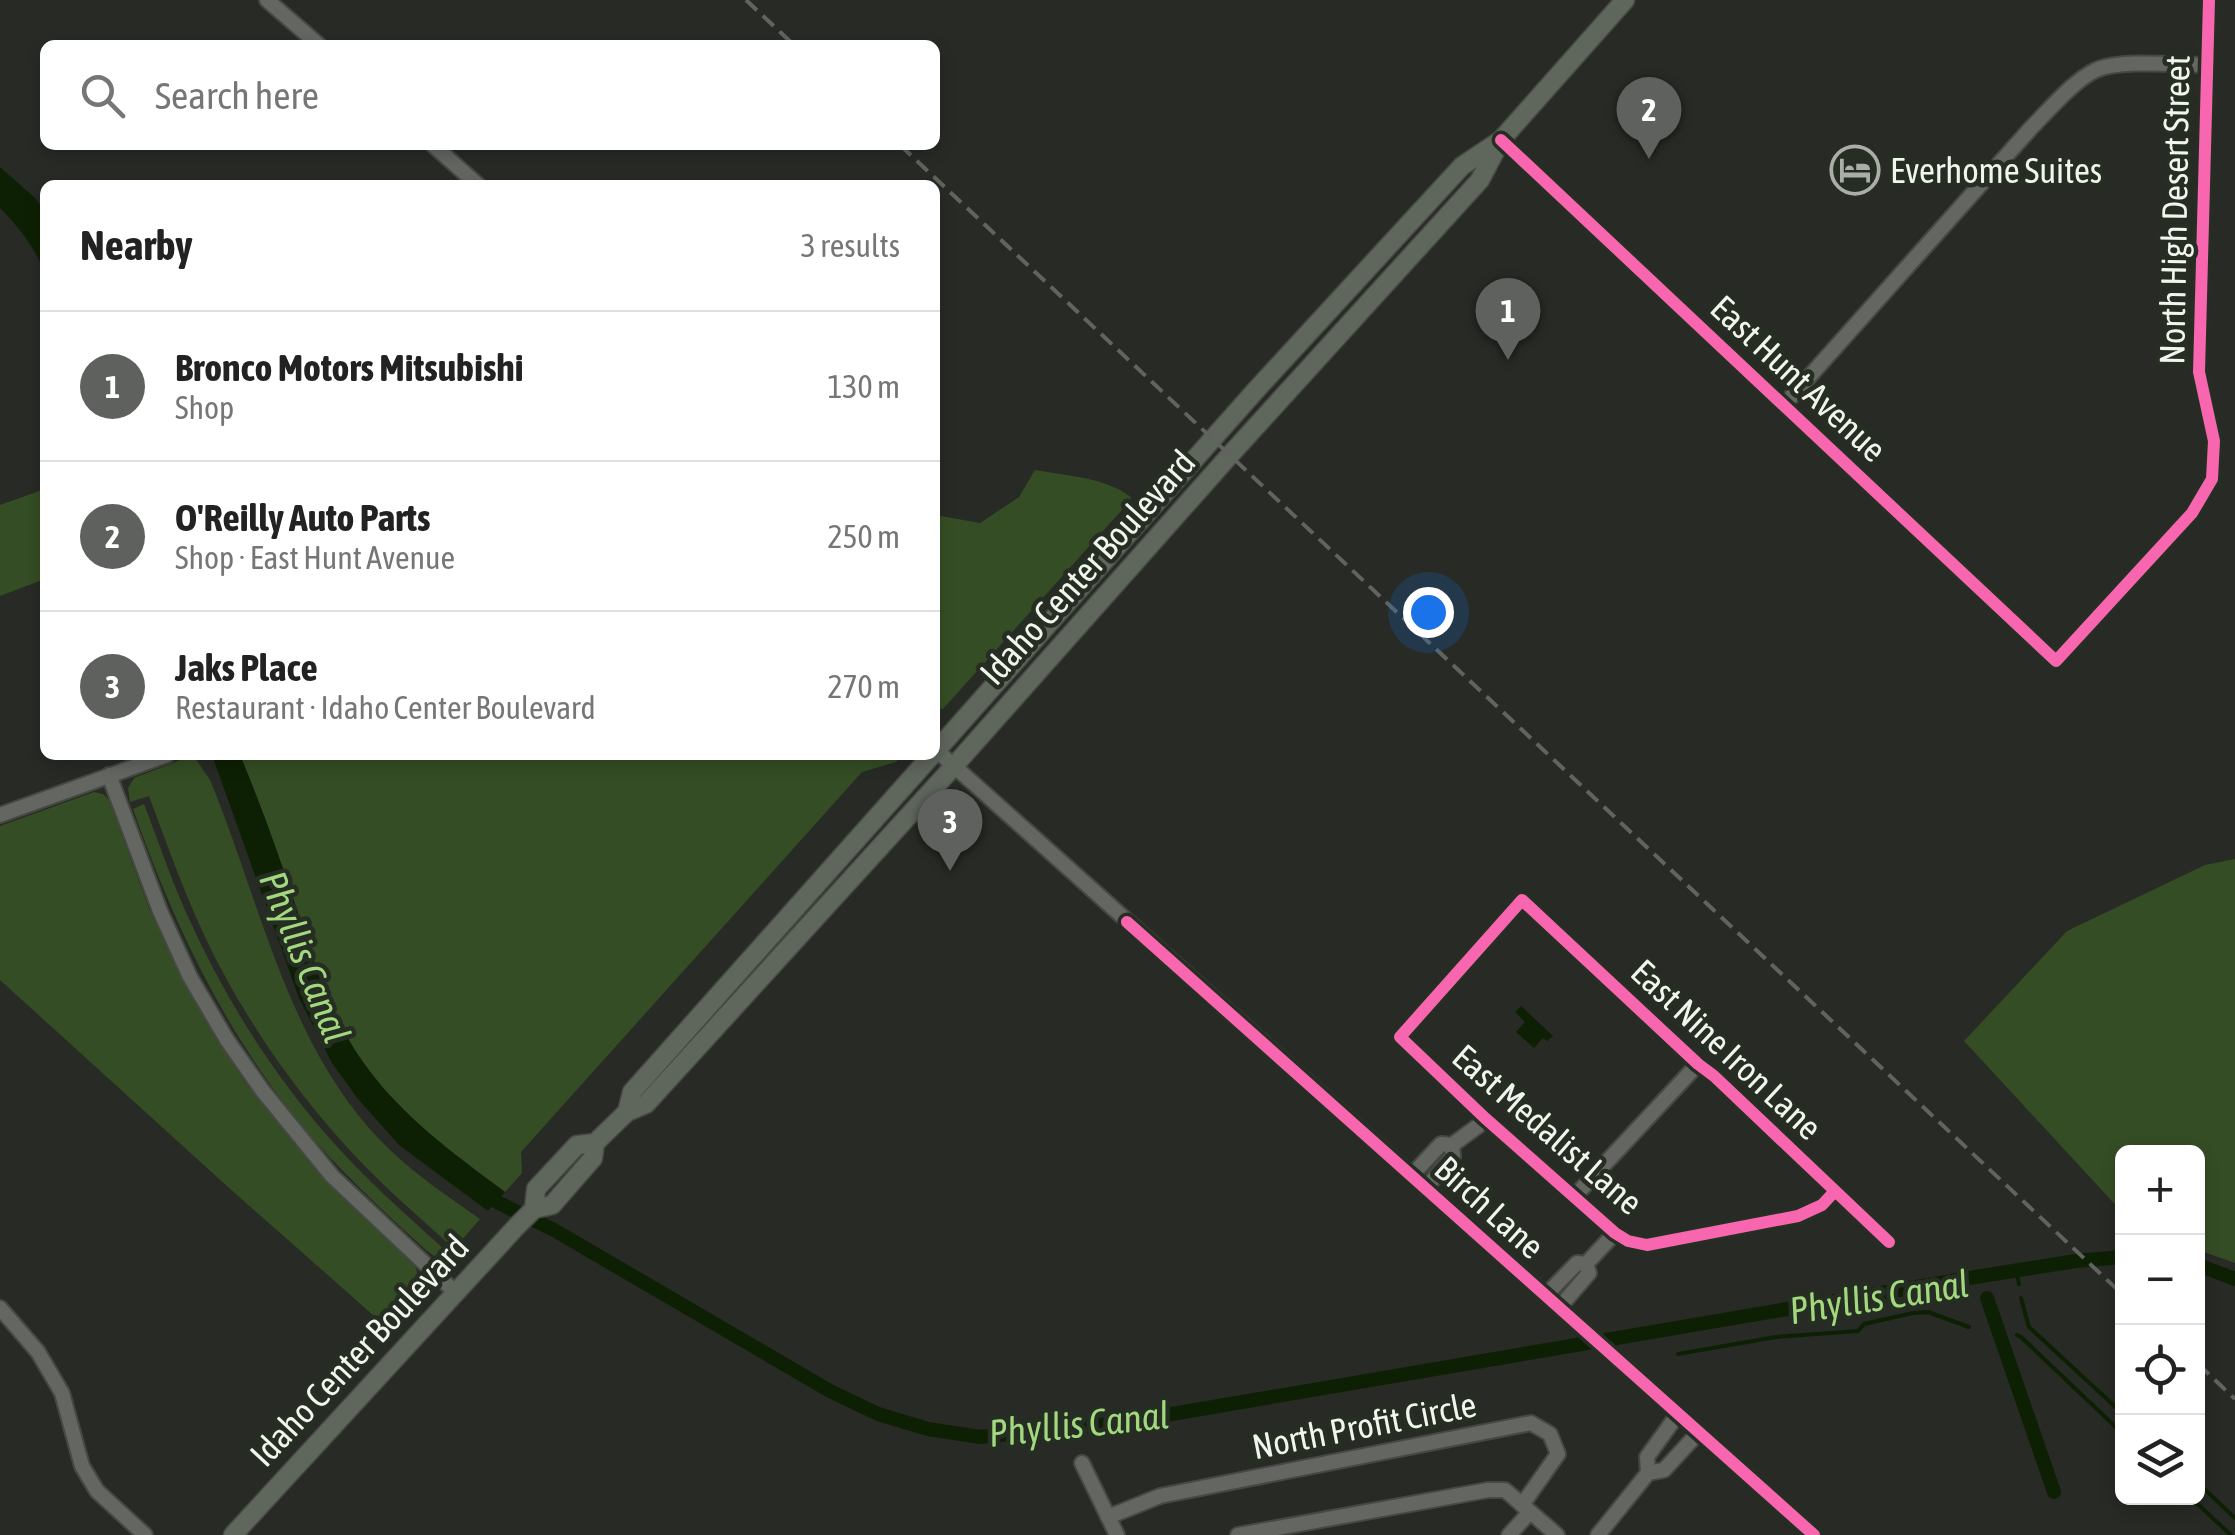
<!DOCTYPE html>
<html lang="en">
<head>
<meta charset="utf-8">
<style>
	body { margin:0; font-family:"Asap Condensed",sans-serif; background:#f6f6f6; color:#222 }
	.controls { position:absolute; right:30px; bottom:30px; display:grid; overflow:hidden; border-radius:15px; box-shadow:0 5px 15px #0003 }
	.controls button { width:90px; height:90px; display:grid; place-items:center; padding:0; border:0; border-bottom:2px solid #e0e0e0; background:#fff; color:#222; font:50px sans-serif }
	.you { position:absolute; left:1428px; top:612px; width:35px; height:35px; margin:-25px; border:8px solid #fff; border-radius:50%; background:#1a73e8; box-shadow:0 0 0 15px #1a73e833 }
	.badge { display:grid; place-items:center; width:65px; height:65px; border-radius:50%; background:#5f615e; color:#fff; font-size:32px; font-weight:700 }
	.pin { position:absolute; translate:-50% -82px; filter:drop-shadow(0 2px 5px #0008) }
	.pin::after { content:''; position:absolute; top:52px; width:35px; height:30px; background:inherit; clip-path:polygon(0 0,100% 0,50% 100%) }
	.list { margin:0; padding:0; list-style:none }
	h2 { display:flex; justify-content:space-between; align-items:center; height:130px; margin:0; padding:0 40px; font-size:42px }
	h2 small { font-size:32px; font-weight:400; color:#767676 }
	.list li { display:grid; grid-template-columns:65px 1fr auto; gap:30px; align-items:center; box-sizing:border-box; height:150px; padding:0 40px; border-top:2px solid #e0e0e0 }
	.list b { display:block; font-size:38px; white-space:nowrap }
	.list p { margin:0; font-size:32px; white-space:nowrap; color:#767676 }
	.list em { font-size:32px; font-style:normal; color:#767676 }
	.icon { flex:none; width:55px; height:55px; fill:none; stroke:currentColor; stroke-width:2; stroke-linecap:round; stroke-linejoin:round }
	.map { position:relative; flex:none; width:2235px; height:1535px; overflow:hidden }
	.search { position:absolute; background:#fff; box-shadow:0 5px 15px #0003; left:40px; top:40px; width:900px; height:110px; display:flex; align-items:center; gap:25px; box-sizing:border-box; padding:0 35px; border-radius:15px; color:#767676; font-size:38px }
	.panel { position:absolute; background:#fff; box-shadow:0 5px 15px #0003; left:40px; top:180px; width:900px; height:580px; border-radius:15px }
	.map>svg:first-child { display:block }
	.green { fill:#354d25 }
	.water { fill:#0e2003 }
	.lines { fill:none; stroke-linecap:round; stroke-linejoin:round }
	.stream { stroke:#0e2003; stroke-width:4 }
	.canal { stroke:#0e2003; stroke-width:14 }
	.minor-casing { stroke:#454843; stroke-width:18 }
	.major-casing { stroke:#454843; stroke-width:21 }
	.minor { stroke:#636661; stroke-width:14 }
	.major { stroke:#5f665c; stroke-width:18 }
	.rail { stroke:#60635e; stroke-width:4; stroke-dasharray:15 8; stroke-linecap:butt }
	.cycleway-casing { stroke:#262d22; stroke-width:19 }
	.cycleway { stroke:#f766af; stroke-width:12 }
	.labels { text-anchor:middle; dominant-baseline:central; stroke-width:9; stroke-linejoin:round; paint-order:stroke }
	.poi-label { font-size:35px; fill:#f1f5ee; stroke:#262d22; text-anchor:start }
	.street-label { font-size:35px; fill:#f1f5ee; stroke:#262d22 }
	.water-label { font-size:38px; font-style:italic; fill:#a2d97f; stroke:#262d22 }
</style>
</head>
<body>
<div class="map">
<svg width="2235" height="1535" viewBox="0 0 2235 1535">
	<rect width="100%" height="100%" fill="#272a25"/>
	<!-- green -->
	<g class="green">
		<path d="M1035,470C1068,476 1104,477 1131,497L1130,501L943,709L936,708L935,515L980,523L1019,497Z"/>
		<polygon points="45,489 45,579 0,596 0,505"/>
		<path d="M193,755L210,780C262,905 288,1051 389,1149C417,1176 449,1197 480,1219L454,1249C422,1219 388,1191 358,1159C307,1105 263,1045 227,980C194,921 172,858 149,796L130,802L128,788L134,778Z"/>
		<path d="M240,755H902L896,762L862,772L521,1152L522,1173L505,1192C454,1154 400,1115 363,1062C330,1016 314,960 296,907C279,856 261,805 240,755Z"/>
		<polygon points="94,792 103,794 109,800 150,911 199,1009 245,1082 325,1181 415,1266 419,1278 416,1282 419,1298 390,1330 228,1187 0,980 0,826"/>
		<path d="M144,804C159,843 172,882 189,919C224,996 269,1068 324,1132C361,1175 403,1212 445,1250L434,1256L426,1250C382,1210 339,1170 301,1125C224,1030 173,923 133,809Z"/>
		<polygon points="2235,859 2235,1263 2198,1250 2198,1152 2122,1152 2122,1212 1964,1041 2067,931 2205,865"/>
	</g>
	<!-- water -->
	<g class="water">
		<path d="M0,167L35,198L45,211V273C36,249 18,226 0,208Z"/>
		<path d="M212,755H240C261,805 279,856 296,907C314,960 330,1016 363,1062C400,1115 454,1154 505,1192L488,1211L399,1145L358,1099L332,1063L299,998Z"/>
		<polygon points="1521,1006 1553,1036 1547,1041 1543,1038 1534,1048 1516,1032 1525,1022 1515,1012"/>
	</g>
	<g class="lines">
		<!-- stream -->
		<g class="stream">
			<polyline points="2016,1270 2019,1284"/>
			<polyline points="2021,1298 2029,1327 2122,1413"/>
			<polyline points="2017,1335 2021,1337 2122,1433"/>
			<polyline points="1678,1354 1776,1337 1858,1331 1864,1324 1913,1313 1928,1312 1969,1327"/>
			<polyline points="2198,1483 2235,1518"/>
			<polyline points="2191,1498 2231,1535"/>
		</g>
		<!-- canal -->
		<g class="canal">
			<polyline points="484,1192 495,1201 554,1230 830,1391 878,1414 928,1429 980,1437 1119,1423 1969,1278 2076,1261 2122,1257"/>
			<polyline points="2198,1265 2235,1279"/>
			<polyline points="1987,1298 2054,1492"/>
		</g>
		<!-- minor casing -->
		<g class="minor-casing">
			<g id="minor">
				<polyline points="267,0 319,45"/>
				<polyline points="1501,140 2056,661 2192,513 2212,479 2214,441 2199,372 2209,0"/>
				<polyline points="433,145 478,185"/>
				<path d="M1784,405L2031,128C2048,111 2074,80 2096,70C2121,59 2177,65 2206,65"/>
				<polyline points="935,749 1814,1535"/>
				<polyline points="109,775 160,911 190,977 227,1040 262,1090 332,1176 456,1293"/>
				<polyline points="0,815 167,755"/>
				<polyline points="1411,1176 1441,1144 1452,1145 1478,1126 1485,1118"/>
				<polyline points="1425,1189 1453,1156 1452,1145"/>
				<polyline points="1835,1191 1822,1205 1798,1216 1647,1245 1628,1241 1615,1233 1485,1118 1400,1037 1522,900 1698,1064 1714,1076 1889,1242"/>
				<polyline points="1574,1197 1698,1064"/>
				<polyline points="1545,1296 1577,1263 1586,1264 1615,1233"/>
				<polyline points="0,1308 38,1352 62,1393 82,1466 97,1491 145,1535"/>
				<polyline points="1559,1308 1589,1273 1586,1264"/>
				<polyline points="1082,1463 1117,1535"/>
				<polyline points="1648,1473 1647,1457 1678,1414"/>
				<polyline points="1108,1517 1160,1496 1531,1423 1550,1434 1558,1454 1522,1505"/>
				<polyline points="1238,1535 1488,1490 1505,1490 1557,1535"/>
				<polyline points="1509,1535 1530,1512"/>
				<polyline points="1598,1535 1648,1473 1664,1470 1699,1432"/>
			</g>
		</g>
		<!-- major casing -->
		<g class="major-casing">
			<g id="major">
				<polyline points="935,752 1256,390 1462,166 1501,140 1625,0"/>
				<polyline points="627,1112 632,1092 932,755"/>
				<polyline points="534,1209 536,1189 577,1145 595,1143"/>
				<polyline points="233,1535 517,1226 534,1209 552,1205 593,1158 595,1143 627,1112 646,1104 954,766 1230,455 1480,180 1501,140"/>
			</g>
		</g>
		<!-- minor -->
		<use href="#minor" class="minor"/>
		<!-- major -->
		<use href="#major" class="major"/>
		<!-- rail -->
		<g class="rail">
			<polyline points="746,0 794,45"/>
			<polyline points="900,145 2122,1294"/>
			<polyline points="2198,1364 2235,1399"/>
		</g>
		<!-- cycleway casing -->
		<g class="cycleway-casing">
			<g id="cycleway">
				<polyline points="1501,140 2056,661 2192,513 2212,479 2214,441 2199,372 2209,0"/>
				<polyline points="1127,922 1814,1535"/>
				<polyline points="1835,1191 1822,1205 1798,1216 1647,1245 1628,1241 1615,1233 1485,1118 1400,1037 1522,900 1698,1064 1714,1076 1889,1242"/>
			</g>
		</g>
		<!-- cycleway -->
		<use href="#cycleway" class="cycleway"/>
	</g>
	<!-- icons -->
	<defs>
		<g id="hotel-ring" transform="scale(2.5)"><circle r="9.5" fill="#262d22" stroke="#aaaea8" stroke-width="1.5"/><path d="M-6-4.5h1.5V1H6V5H4.5V3h-9V5H-6ZM-4 0a1.8 1.8 0 1 1 3.6 0ZM.5 0V-2.5h3Q6-2.5 6 0Z" fill="#aaaea8"/></g>
	</defs>
	<g fill-rule="evenodd">
		<use href="#hotel-ring" x="1855" y="170"/>
	</g>
	<g class="labels">
		<!-- poi labels -->
		<g class="poi-label">
			<text x="1890" y="170">Everhome Suites</text>
		</g>
		<!-- street labels -->
		<g class="street-label">
			<text transform="translate(2174 210) rotate(-89)">North High Desert Street</text>
			<text transform="translate(1799 378) rotate(43)">East Hunt Avenue</text>
			<text transform="translate(1087 567) rotate(-48)">Idaho Center Boulevard</text>
			<text transform="translate(1727 1049) rotate(43)">East Nine Iron Lane</text>
			<text transform="translate(1548 1129) rotate(41)">East Medalist Lane</text>
			<text transform="translate(1490 1207) rotate(42)">Birch Lane</text>
			<text transform="translate(359 1350) rotate(-47)">Idaho Center Boulevard</text>
			<text transform="translate(1364 1425) rotate(-11)">North Profit Circle</text>
		</g>
		<!-- water labels -->
		<g class="water-label">
			<text transform="translate(305 957) rotate(68)">Phyllis Canal</text>
			<text transform="translate(1879 1297) rotate(-9)">Phyllis Canal</text>
			<text transform="translate(1079 1424) rotate(-6)">Phyllis Canal</text>
		</g>
	</g>
</svg>
<div class="controls">
<button>+</button>
<button>−</button>
<button><svg class="icon" aria-label="locate" viewBox="0 0 24 24"><circle cx="12" cy="12" r="6"/><path d="M12 2v4M12 18v4M2 12h4M18 12h4"/></svg></button>
<button><svg class="icon" aria-label="layers" viewBox="0 0 24 24"><path d="M12 4l9 5-9 5-9-5zM3 14l9 5 9-5"/></svg></button>
</div>
<div class="you"></div>
<div class="pin badge" style="left:1508px;top:360px">1</div>
<div class="pin badge" style="left:1649px;top:159px">2</div>
<div class="pin badge" style="left:950px;top:871px">3</div>
<div class="search"><svg class="icon" aria-label="search" viewBox="0 0 24 24"><circle cx="10" cy="10" r="6"/><path d="M15 15l6 6"/></svg>Search here</div>
<section class="panel">
<h2>Nearby<small>3 results</small></h2>
<ul class="list">
<li><span class="badge">1</span><div><b>Bronco Motors Mitsubishi</b><p>Shop</p></div><em>130 m</em></li>
<li><span class="badge">2</span><div><b>O'Reilly Auto Parts</b><p>Shop · East Hunt Avenue</p></div><em>250 m</em></li>
<li><span class="badge">3</span><div><b>Jaks Place</b><p>Restaurant · Idaho Center Boulevard</p></div><em>270 m</em></li>
</ul>
</section>
</div>
</body>
</html>
